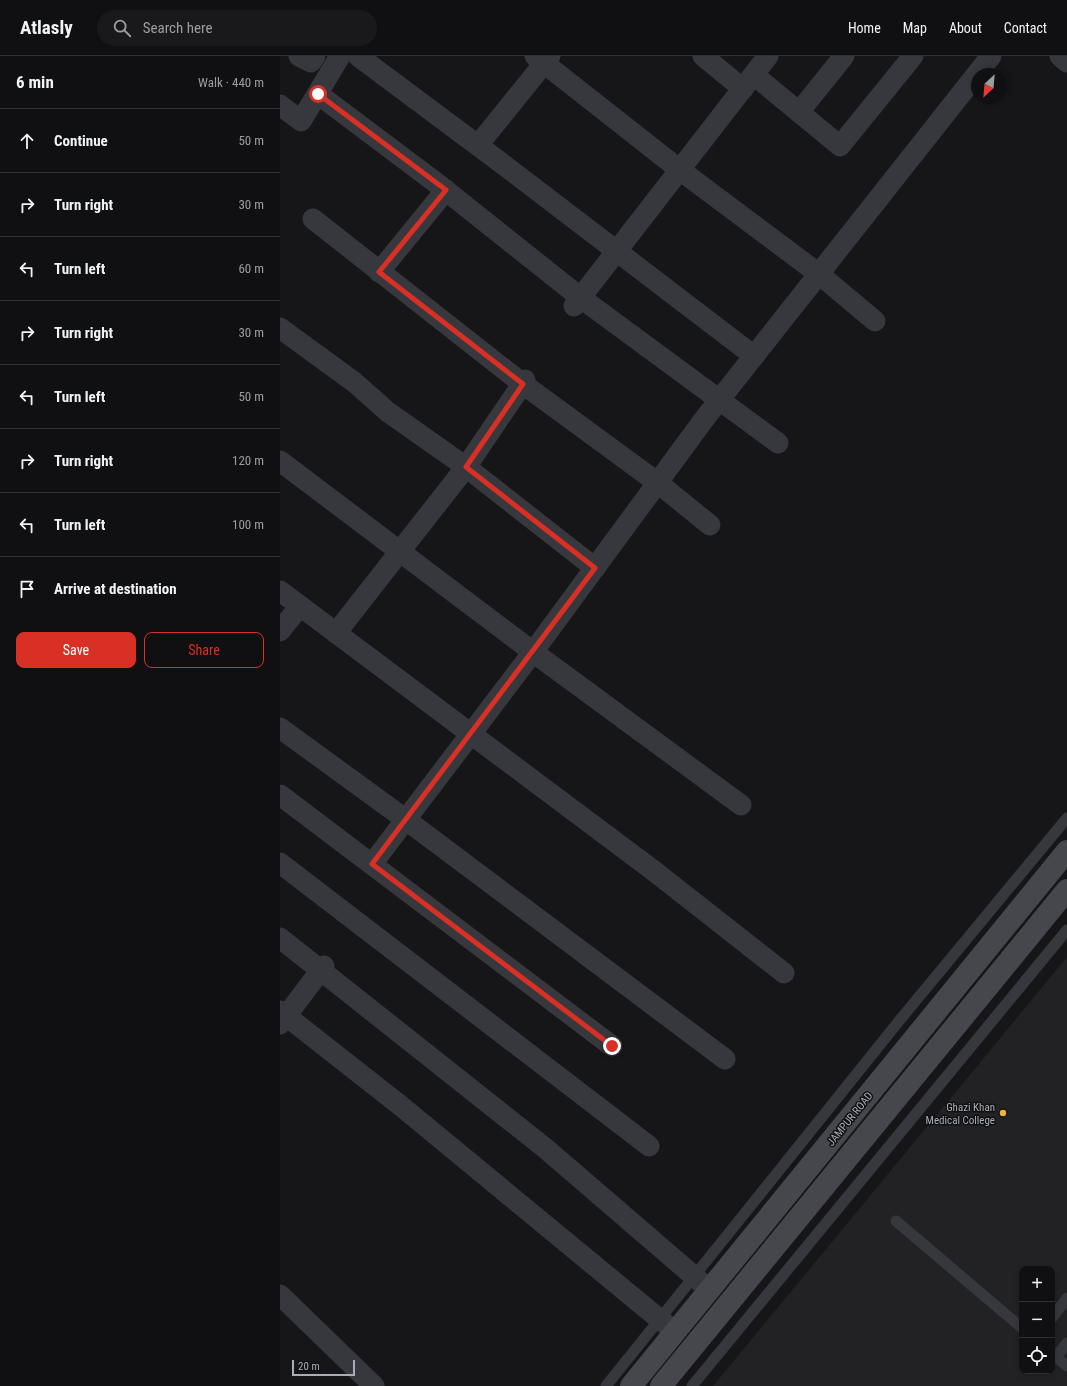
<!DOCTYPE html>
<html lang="en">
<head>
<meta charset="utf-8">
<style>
	body { margin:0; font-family:"Roboto Condensed",sans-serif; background:#19191b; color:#f1f3f6 }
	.controls { position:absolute; right:12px; bottom:12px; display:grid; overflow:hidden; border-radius:8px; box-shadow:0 2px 6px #0003 }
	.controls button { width:36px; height:36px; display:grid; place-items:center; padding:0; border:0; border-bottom:1px solid #303032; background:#101012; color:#f1f3f6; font:20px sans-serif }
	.compass { position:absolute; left:691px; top:12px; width:36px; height:36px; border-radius:50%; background:#101012; box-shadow:0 2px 6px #0003; rotate:206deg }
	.scale { position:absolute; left:12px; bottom:10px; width:63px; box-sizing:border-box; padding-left:4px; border:2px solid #a8adb8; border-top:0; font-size:11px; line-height:14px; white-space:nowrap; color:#a8adb8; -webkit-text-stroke:3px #111113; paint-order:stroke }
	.stop { position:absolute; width:12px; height:12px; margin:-9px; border:3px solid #d93025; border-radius:50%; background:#fff }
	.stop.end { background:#d93025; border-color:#fff; box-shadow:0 1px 4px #0008 }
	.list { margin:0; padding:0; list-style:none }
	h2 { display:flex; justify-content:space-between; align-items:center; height:52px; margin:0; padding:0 16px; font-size:17px }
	h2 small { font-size:13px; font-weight:400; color:#9c9d9f }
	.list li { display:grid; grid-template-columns:26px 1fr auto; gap:12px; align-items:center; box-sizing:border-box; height:64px; padding:0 16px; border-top:1px solid #303032 }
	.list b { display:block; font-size:15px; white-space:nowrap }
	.list em { font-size:13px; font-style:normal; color:#9c9d9f }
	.actions { display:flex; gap:8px; padding:12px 16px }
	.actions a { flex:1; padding:9px 0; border:1px solid #d93025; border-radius:8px; text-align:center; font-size:14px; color:#d93025 }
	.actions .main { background:#d93025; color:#fff }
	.icon { flex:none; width:22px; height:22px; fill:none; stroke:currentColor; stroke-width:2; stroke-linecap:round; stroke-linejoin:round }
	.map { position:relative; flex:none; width:787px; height:1330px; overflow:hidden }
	header { display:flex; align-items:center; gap:24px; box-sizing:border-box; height:56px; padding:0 20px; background:#101012; border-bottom:1px solid #303032 }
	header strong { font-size:19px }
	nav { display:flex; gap:22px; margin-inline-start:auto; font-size:14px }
	.search { width:280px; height:36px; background:#19191b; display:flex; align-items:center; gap:10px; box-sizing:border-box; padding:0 14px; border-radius:22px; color:#9c9d9f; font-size:15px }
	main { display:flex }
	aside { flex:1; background:#101012 }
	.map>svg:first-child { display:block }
	.built { fill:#222225; fill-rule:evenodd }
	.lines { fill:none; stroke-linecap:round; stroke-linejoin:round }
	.lane { stroke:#37383d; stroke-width:11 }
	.street { stroke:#37383d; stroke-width:21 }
	.secondary { stroke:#45474d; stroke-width:22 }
	.route { stroke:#d93025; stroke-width:5 }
	.poi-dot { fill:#f2b134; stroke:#111113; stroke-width:1.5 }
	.labels { text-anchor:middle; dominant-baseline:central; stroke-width:3; stroke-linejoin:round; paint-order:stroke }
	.poi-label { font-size:11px; fill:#a8adb8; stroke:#111113; text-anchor:end }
	.street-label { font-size:11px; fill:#a8adb8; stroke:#111113 }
</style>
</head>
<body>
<header>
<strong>Atlasly</strong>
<div class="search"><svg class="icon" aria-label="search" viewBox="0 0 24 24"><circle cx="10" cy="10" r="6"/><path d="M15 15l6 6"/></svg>Search here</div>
<nav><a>Home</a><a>Map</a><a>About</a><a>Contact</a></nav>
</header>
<main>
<aside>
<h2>6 min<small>Walk · 440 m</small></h2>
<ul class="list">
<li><svg class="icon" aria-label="ahead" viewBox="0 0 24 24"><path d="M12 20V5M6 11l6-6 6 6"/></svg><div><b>Continue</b></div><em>50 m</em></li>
<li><svg class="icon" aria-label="right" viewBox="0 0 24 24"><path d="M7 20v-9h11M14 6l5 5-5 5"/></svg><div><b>Turn right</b></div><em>30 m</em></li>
<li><svg class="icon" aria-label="left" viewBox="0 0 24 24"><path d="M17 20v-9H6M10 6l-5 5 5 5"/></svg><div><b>Turn left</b></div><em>60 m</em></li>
<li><svg class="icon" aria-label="right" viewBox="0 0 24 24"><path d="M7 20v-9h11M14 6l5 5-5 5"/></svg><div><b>Turn right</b></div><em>30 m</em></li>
<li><svg class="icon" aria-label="left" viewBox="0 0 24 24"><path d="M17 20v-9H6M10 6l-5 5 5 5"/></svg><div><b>Turn left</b></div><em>50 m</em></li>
<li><svg class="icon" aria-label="right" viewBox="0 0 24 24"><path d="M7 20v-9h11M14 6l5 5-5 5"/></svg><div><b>Turn right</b></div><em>120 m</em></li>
<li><svg class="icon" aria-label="left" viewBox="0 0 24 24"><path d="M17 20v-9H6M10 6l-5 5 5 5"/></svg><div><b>Turn left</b></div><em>100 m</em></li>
<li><svg class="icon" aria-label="arrive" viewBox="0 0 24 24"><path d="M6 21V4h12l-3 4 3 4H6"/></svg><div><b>Arrive at destination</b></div></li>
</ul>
<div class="actions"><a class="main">Save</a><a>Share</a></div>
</aside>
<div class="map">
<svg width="787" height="1330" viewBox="0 0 787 1330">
	<rect width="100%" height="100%" fill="#161618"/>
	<!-- built -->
	<path class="built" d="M787,901V1330H433ZM742,1213H772V1315H742Z"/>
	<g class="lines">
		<!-- lane -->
		<g class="lane">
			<polyline points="616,1165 742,1272"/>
			<polyline points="772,1262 787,1242"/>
			<polyline points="772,1298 787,1310"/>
			<polyline points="776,1301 787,1287"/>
			<polyline points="326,1330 619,965 787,762"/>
			<polyline points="412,1330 787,874"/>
		</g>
		<!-- street -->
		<g class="street">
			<polyline points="19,0 31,6 35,0"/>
			<polyline points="78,0 220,106 474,300"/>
			<polyline points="255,0 400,114 539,218 595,265"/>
			<polyline points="423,0 463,33"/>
			<polyline points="780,0 787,6"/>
			<polyline points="474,19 560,90 633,0"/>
			<polyline points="38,38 159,129 301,242 498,387"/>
			<polyline points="0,49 21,65 60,0"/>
			<polyline points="519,56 564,0"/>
			<polyline points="198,89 270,0"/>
			<polyline points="33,163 243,328 378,427 430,469"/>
			<polyline points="99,216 166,134"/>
			<polyline points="294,250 488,0"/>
			<polyline points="0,272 74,326 108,356 186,411 315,512"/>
			<polyline points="0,405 253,596 461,749"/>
			<polyline points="0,535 374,815 504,917"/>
			<polyline points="0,575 20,550"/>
			<polyline points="56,577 186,411 245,324"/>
			<polyline points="0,672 125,763 445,1003"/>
			<polyline points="0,739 332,990"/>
			<polyline points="0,807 369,1090"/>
			<polyline points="92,808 253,596 425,362 711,0"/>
			<polyline points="0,882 265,1092 430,1234"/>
			<polyline points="0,955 121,1050 395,1276"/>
			<polyline points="0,968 44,910"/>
			<polyline points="0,1239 94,1330"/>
		</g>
		<!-- secondary -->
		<g class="secondary">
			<polyline points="351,1330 787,795"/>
			<polyline points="381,1330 787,834"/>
		</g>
	</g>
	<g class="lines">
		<!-- route -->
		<polyline class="route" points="38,38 166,134 99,216 243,328 186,411 315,512 92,808 332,990"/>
	</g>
	<!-- markers -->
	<circle class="poi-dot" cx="723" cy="1057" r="4"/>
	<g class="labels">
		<!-- poi labels -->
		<g class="poi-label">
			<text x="715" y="1051">Ghazi Khan<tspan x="715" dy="13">Medical College</tspan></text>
		</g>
		<!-- street labels -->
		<g class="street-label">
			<text transform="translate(570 1063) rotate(-51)">JAMPUR ROAD</text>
		</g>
	</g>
</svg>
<div class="controls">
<button>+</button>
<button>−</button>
<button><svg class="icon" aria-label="locate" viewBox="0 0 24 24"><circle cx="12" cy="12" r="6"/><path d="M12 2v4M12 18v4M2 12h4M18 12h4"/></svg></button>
</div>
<svg class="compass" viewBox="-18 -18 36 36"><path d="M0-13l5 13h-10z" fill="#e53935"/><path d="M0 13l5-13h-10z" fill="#9c9d9f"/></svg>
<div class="scale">20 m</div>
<div class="stop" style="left:38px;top:38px"></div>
<div class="stop end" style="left:332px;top:990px"></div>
</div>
</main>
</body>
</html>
